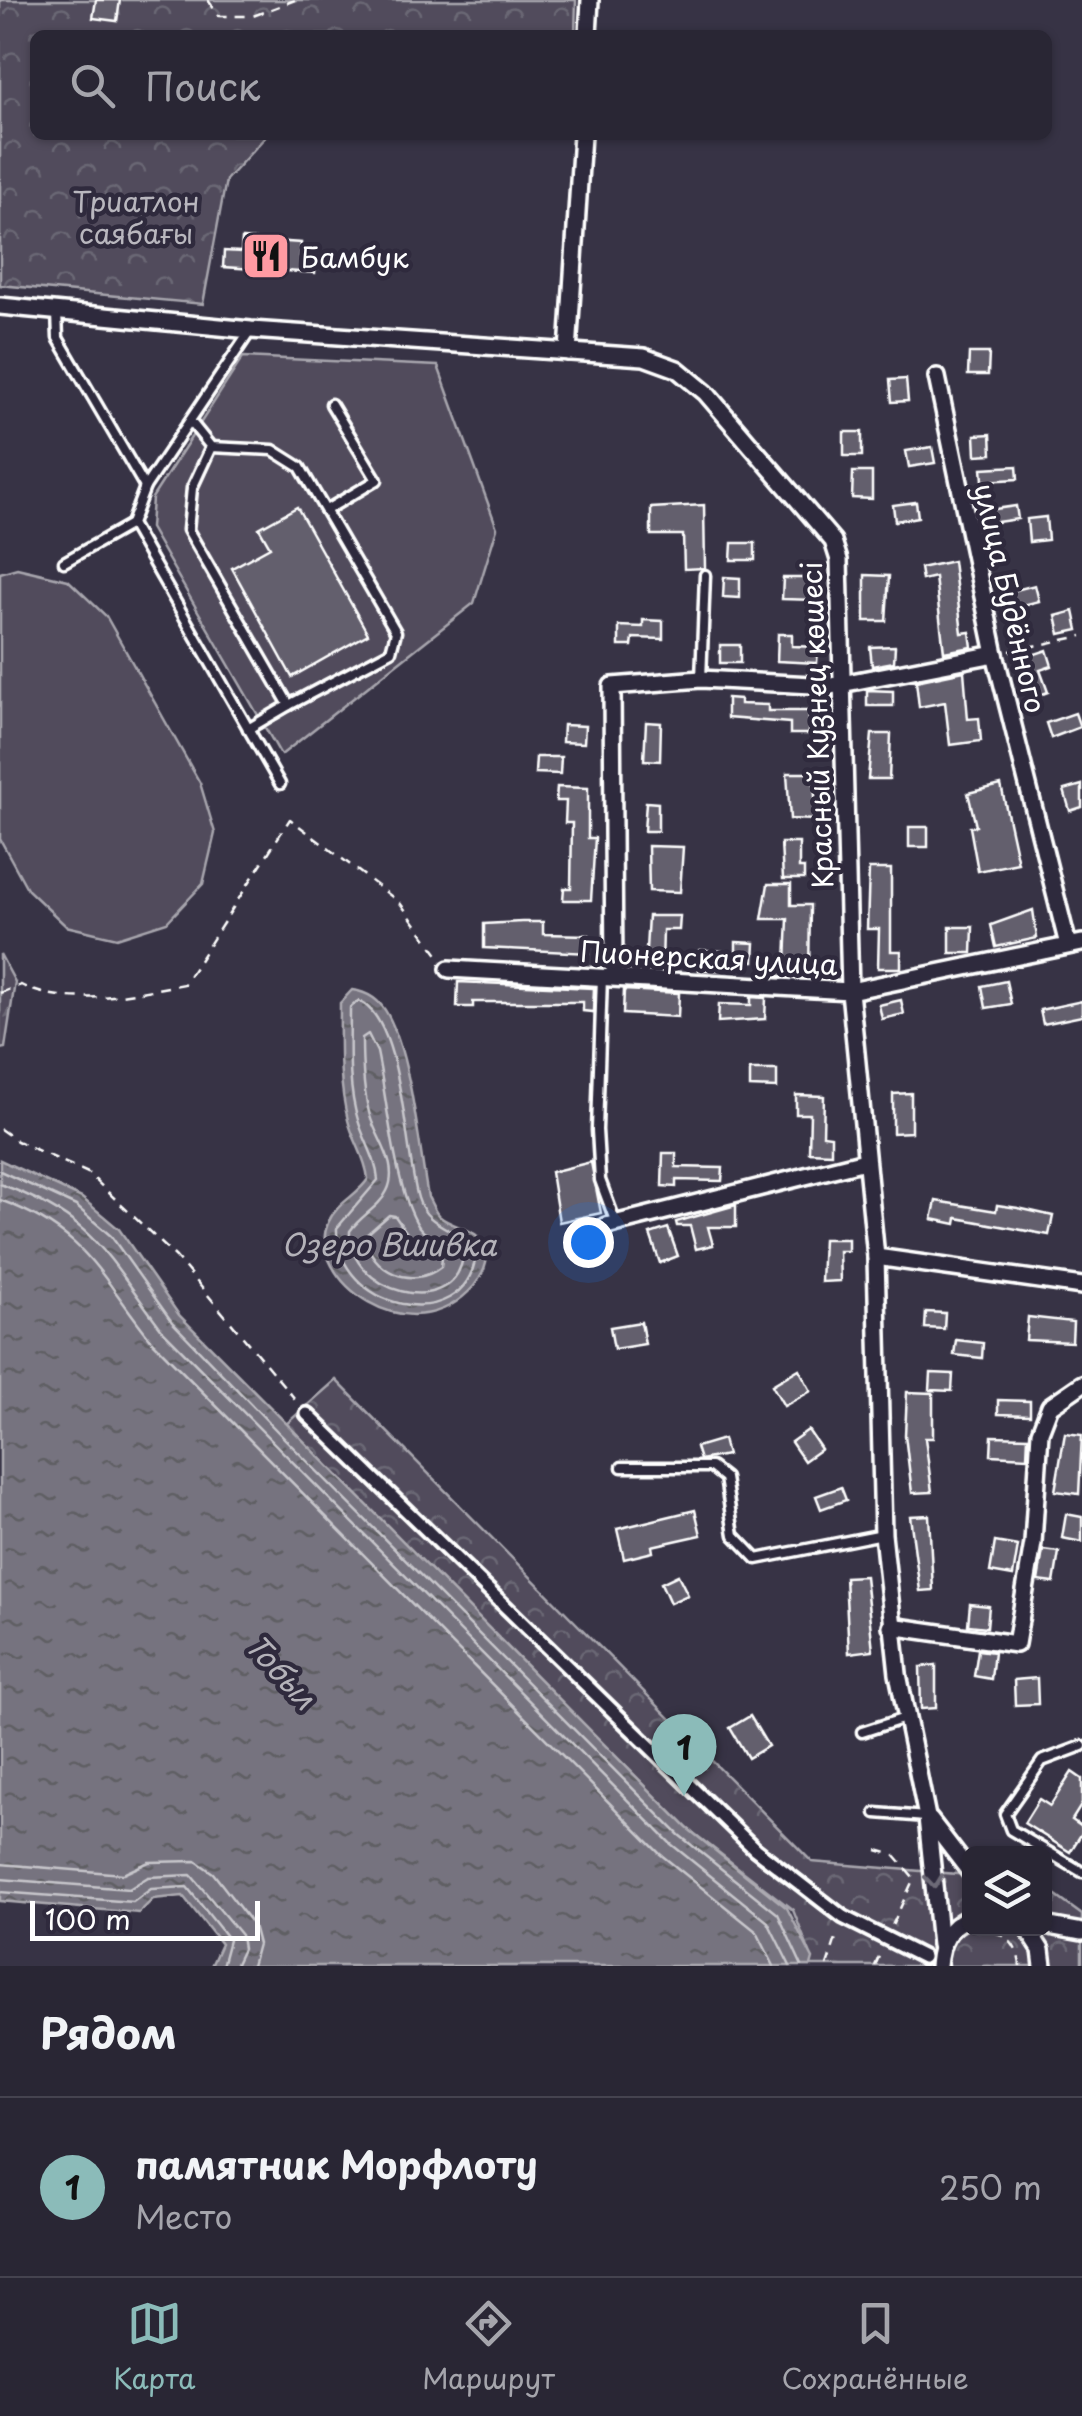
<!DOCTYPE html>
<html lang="ru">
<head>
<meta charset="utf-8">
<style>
	body { margin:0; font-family:"Playpen Sans",sans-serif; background:#312e3c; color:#f1f3f6 }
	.controls { position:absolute; right:30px; bottom:30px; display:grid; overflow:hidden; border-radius:15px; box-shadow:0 2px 8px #0004 }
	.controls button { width:90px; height:90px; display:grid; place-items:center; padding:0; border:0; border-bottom:2px solid #45434f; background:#292634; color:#f1f3f6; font:50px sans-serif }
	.scale { position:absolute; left:30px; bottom:25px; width:230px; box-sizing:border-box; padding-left:10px; border:5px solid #fff; border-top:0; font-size:28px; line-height:35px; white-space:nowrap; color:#fff; -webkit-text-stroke:8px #2f2a3d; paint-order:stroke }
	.you { position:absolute; left:588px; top:1242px; width:35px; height:35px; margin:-25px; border:8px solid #fff; border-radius:50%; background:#1a73e8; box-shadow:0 0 0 15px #1a73e833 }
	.badge { display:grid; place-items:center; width:65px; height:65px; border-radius:50%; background:#8bbbb9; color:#111; font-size:32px; font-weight:700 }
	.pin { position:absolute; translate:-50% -82px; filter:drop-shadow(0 2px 5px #0008) }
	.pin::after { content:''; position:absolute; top:52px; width:35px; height:30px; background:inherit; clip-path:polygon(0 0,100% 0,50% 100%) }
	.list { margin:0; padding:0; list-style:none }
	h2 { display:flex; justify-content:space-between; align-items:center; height:130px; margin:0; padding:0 40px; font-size:42px }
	h2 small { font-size:32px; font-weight:400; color:#a5a5ac }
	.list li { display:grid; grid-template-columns:65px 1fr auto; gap:30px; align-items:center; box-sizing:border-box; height:180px; padding:0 40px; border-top:2px solid #45434f }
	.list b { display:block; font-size:38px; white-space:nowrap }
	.list p { margin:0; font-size:32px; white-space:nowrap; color:#a5a5ac }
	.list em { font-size:32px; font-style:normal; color:#a5a5ac }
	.icon { flex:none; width:55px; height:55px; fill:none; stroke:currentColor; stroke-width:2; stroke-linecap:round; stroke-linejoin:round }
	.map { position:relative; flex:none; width:1082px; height:1966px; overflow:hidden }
	.search { position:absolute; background:#292634; box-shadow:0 2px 8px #0004; left:30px; right:30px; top:30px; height:110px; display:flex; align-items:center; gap:25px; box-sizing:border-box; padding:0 35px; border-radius:15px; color:#a5a5ac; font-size:38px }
	.sheet { height:310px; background:#292634 }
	nav { display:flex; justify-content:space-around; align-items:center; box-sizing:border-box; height:140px; border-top:2px solid #45434f; background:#292634; font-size:28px; color:#a5a5ac }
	nav a { display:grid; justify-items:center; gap:5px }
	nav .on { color:#8bbbb9 }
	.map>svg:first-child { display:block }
	.green { fill:#514c5c; stroke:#a8a6ae; stroke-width:2.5 }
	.forest { fill:url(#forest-firs); stroke:#a8a6ae; stroke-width:2.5 }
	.park { fill:url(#park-crowns); stroke:#a8a6ae; stroke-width:2.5 }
	.water { fill:url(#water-ripples); stroke:#adabb2; stroke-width:2.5 }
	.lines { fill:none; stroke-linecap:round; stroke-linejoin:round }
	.shore { stroke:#c8c7cc; stroke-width:2.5 }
	.building { fill:#635f6d; stroke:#fff; stroke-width:2.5 }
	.service-casing { stroke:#fff; stroke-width:15 }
	.pedestrian-casing { stroke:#fff; stroke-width:19 }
	.minor-casing { stroke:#fff; stroke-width:22 }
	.path { stroke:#fff; stroke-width:2.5; stroke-dasharray:10 8; stroke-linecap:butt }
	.service { stroke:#2f2a3d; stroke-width:8 }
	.pedestrian { stroke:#2f2a3d; stroke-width:11 }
	.minor { stroke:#2f2a3d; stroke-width:15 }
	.oneway { stroke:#6d6a77 }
	.labels { text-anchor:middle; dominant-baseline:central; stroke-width:9; stroke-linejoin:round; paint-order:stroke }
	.park-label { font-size:28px; fill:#b9b7be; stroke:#2f2a3d }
	.poi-label { font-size:28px; fill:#fff; stroke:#2f2a3d; text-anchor:start }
	.street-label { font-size:28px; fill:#fff; stroke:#2f2a3d }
	.water-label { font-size:30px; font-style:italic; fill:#b4b2b9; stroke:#2f2a3d }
</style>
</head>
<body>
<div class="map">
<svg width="1082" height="1966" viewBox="0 0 1082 1966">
	<defs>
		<pattern id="forest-firs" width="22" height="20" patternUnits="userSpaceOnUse" patternTransform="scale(2.5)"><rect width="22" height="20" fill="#514c5c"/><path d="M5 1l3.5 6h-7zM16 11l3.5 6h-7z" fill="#6b6774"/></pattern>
		<pattern id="park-crowns" width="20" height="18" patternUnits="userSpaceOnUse" patternTransform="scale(2.5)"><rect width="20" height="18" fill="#514c5c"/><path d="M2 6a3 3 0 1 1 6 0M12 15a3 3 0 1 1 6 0" fill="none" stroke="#6b6774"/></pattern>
		<pattern id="water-ripples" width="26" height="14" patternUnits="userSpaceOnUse" patternTransform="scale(2.5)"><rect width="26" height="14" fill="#76737f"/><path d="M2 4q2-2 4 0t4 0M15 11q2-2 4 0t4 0" fill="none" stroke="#5f5e63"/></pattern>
	</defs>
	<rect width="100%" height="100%" fill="#373345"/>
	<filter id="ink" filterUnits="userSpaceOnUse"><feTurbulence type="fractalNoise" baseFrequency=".01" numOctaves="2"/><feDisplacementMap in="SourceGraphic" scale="20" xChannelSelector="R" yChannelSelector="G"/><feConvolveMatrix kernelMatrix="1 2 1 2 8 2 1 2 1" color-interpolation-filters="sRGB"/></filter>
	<g filter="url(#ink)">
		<!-- green -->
		<g class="green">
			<polygon points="243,357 438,366 497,528 474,603 281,755 150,528 152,498"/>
			<polygon points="17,568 68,580 106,616 200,783 215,833 203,884 167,922 117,938 66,926 28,890 0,839 0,573"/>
		</g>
		<!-- forest -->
		<polygon class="forest" points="0,954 15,982 5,1048 0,1049"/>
		<!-- park -->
		<g class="park">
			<polygon points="0,0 576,0 575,35 35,35 35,135 267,135 226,180 203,304 0,285"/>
			<polygon points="336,1380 812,1862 969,1875 970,1928 1044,1928 1045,1888 1082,1915 1082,1966 805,1966 810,1953 793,1910 687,1828 285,1425"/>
		</g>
		<!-- water -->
		<g class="water">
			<path d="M352,990C368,992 380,1000 388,1015C411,1058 419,1147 428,1197C431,1202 435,1212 439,1216C455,1230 480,1226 486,1251C489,1264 482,1276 474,1286C410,1359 305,1277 328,1223C336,1203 357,1196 368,1179C366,1157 353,1141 348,1120C338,1082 340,1042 340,1003Z"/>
			<polygon points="0,1160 82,1198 119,1229 179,1315 687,1828 787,1908 813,1959 811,1966 211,1966 221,1944 183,1896 153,1899 139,1913 0,1901"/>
		</g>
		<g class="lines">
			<!-- shore -->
			<g class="shore">
				<path d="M358,1001C403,1018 405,1154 418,1198C428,1231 462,1226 476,1255C465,1339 335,1310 337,1228L378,1180C376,1157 364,1141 358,1120C347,1085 350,1044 350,1008Z"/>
				<path d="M368,1034L377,1052C387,1098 395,1191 419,1227C431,1243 453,1240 463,1257C453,1321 347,1293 350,1231C361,1215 379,1208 387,1191C400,1165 377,1140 370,1116C363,1092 362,1062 362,1038Z"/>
				<polyline points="0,1171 76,1206 111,1236 172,1322 278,1432 679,1835 778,1914 802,1966"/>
				<path d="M0,1184C96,1219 106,1256 163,1331L671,1844L768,1922L790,1966"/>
				<path d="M0,1200C87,1232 99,1275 152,1341L660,1854L757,1932L774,1966"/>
				<path d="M389,1215L395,1216L416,1246L442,1258L441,1267C412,1290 371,1272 365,1236Z"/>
				<polyline points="0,1864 123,1874 149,1862 196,1861 213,1873 253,1925 258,1944 252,1966"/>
				<polyline points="0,1879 129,1889 148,1877 191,1875 241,1935 243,1949 235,1966"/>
				<polyline points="0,1892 133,1902 151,1889 187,1887 229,1940 222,1966"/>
			</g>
		</g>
		<!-- building -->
		<g class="building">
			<polygon points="96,0 120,0 117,21 93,18"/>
			<polygon points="242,239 301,243 300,256 316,257 315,273 223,267 224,251 241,252"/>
			<polygon points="969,353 989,353 988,375 968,375"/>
			<polygon points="906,379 908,401 892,402 890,380"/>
			<rect x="844" y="432" width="18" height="24"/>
			<polygon points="991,434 992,454 976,455 975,435"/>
			<polygon points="932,447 935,463 909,467 906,451"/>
			<polygon points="1017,466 1018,479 983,481 982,468"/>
			<polygon points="853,472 872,472 872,499 852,498"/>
			<polygon points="916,502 918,517 895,521 893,505"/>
			<polygon points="704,505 705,568 684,569 683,535 651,535 651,508"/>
			<polygon points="1016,506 1018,519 990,523 988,510"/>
			<polygon points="297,507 368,634 292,677 232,568 270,547 259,528"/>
			<polygon points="1046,517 1048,540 1029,542 1027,519"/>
			<polygon points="732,543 755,543 755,560 731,560"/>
			<polygon points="953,561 962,633 970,632 972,647 944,652 935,577 922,580 920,568"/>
			<polygon points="865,575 889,576 886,621 865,621"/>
			<polygon points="724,577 740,578 740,598 723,597"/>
			<polygon points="783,578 817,578 816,600 782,599"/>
			<polygon points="1035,585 1039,601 1008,609 1004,593"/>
			<polygon points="1074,611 1078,630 1060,634 1056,616"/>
			<polygon points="643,620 663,621 663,639 633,638 632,646 619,646 619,626 643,627"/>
			<polygon points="778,634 792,634 792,646 818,647 817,663 777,661"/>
			<rect x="720" y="645" width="20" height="18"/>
			<polygon points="895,646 894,662 872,666 870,647"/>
			<polygon points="1047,650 1052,666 1040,670 1048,692 1034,697 1023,658"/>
			<polygon points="964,671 968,719 979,718 981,741 950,745 945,702 919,707 916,681"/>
			<polygon points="867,690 893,691 893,706 867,706"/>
			<polygon points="727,698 740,699 740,704 768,705 768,711 809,711 809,734 790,734 790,723 727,718"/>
			<polygon points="1075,713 1080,727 1051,738 1046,723"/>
			<polygon points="646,722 661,723 660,761 644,760"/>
			<polygon points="563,725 585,726 584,743 562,742"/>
			<polygon points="872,734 891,734 889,779 868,779"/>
			<polygon points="536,757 561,757 560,774 535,773"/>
			<polygon points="787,773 813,773 817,820 790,819"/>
			<polygon points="1001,785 1018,863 978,871 970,827 976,826 968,793"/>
			<polygon points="1082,785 1082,807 1070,811 1064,790"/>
			<polygon points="557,787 588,788 588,838 595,838 591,900 563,900 564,888 571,888 572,823 565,823 566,801 556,801"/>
			<polygon points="646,802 658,803 658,831 644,831"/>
			<rect x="909" y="827" width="19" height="20"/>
			<polygon points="781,843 799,843 799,868 804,868 804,879 783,879"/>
			<polygon points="648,846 683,847 680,892 649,891"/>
			<polygon points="869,869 891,869 891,951 901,951 901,968 878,968 879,929 867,929"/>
			<polygon points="768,884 791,884 791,905 810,905 809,976 773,976 773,961 786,961 788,919 762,919"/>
			<polygon points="1033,910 1037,938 996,947 991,925"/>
			<polygon points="648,916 680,916 679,930 663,930 662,967 645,966"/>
			<polygon points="522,922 543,922 543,934 589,935 589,953 484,948 484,924"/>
			<polygon points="950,927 973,927 972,953 950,953"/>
			<polygon points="736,942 755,943 754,961 736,961"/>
			<polygon points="700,950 722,951 721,970 699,970"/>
			<polygon points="1006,981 1011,1004 986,1008 982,986"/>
			<polygon points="458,982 594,988 593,1012 583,1011 583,1002 473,1002 473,1007 457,1007"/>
			<polygon points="624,990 679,993 678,1017 623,1014"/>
			<polygon points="751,997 766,998 765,1019 718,1022 719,1004 751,1005"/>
			<polygon points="901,1000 904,1014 882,1019 879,1005"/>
			<polygon points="1082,1001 1082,1016 1043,1024 1040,1010"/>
			<polygon points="750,1070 777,1070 777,1088 750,1087"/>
			<polygon points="911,1093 911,1132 893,1133 893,1094"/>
			<polygon points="796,1095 824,1096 823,1135 831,1136 831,1153 809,1152 810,1114 796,1114"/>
			<polygon points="663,1153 676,1153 676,1167 723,1168 722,1181 676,1180 676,1187 662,1186"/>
			<polygon points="591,1162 601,1213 559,1222 551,1172"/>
			<polygon points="936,1201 996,1211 997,1205 1018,1208 1053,1216 1049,1235 957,1218 956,1224 932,1219"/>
			<polygon points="736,1205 736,1227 708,1227 713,1245 696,1249 690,1226 677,1226 676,1222"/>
			<polygon points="668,1228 678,1256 660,1263 650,1234"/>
			<polygon points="823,1239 848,1239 848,1251 839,1251 840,1281 821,1282"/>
			<polygon points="926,1312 945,1313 944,1329 925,1328"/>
			<polygon points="1028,1317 1073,1322 1072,1342 1026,1340"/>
			<polygon points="641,1322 645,1344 614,1349 610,1327"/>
			<polygon points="956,1340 983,1343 982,1358 954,1355"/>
			<polygon points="799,1369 811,1391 784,1406 772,1385"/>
			<polygon points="931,1373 953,1374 952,1391 930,1390"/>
			<polygon points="907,1392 933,1393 933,1438 925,1438 932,1492 912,1493 905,1435"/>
			<polygon points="998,1400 1030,1401 1030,1415 998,1414"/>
			<polygon points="808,1430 821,1449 804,1461 791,1442"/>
			<polygon points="1065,1433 1082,1435 1079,1494 1055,1491"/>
			<polygon points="992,1436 1028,1437 1027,1457 991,1455"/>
			<polygon points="723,1439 727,1455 700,1460 696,1447"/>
			<polygon points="841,1487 846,1500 821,1509 816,1496"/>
			<polygon points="695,1510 701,1535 652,1546 653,1552 624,1559 617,1529"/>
			<polygon points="1066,1514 1082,1517 1082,1542 1062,1538"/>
			<polygon points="929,1515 933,1590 920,1591 910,1516"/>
			<polygon points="995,1542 1018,1546 1013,1576 990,1572"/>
			<polygon points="1043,1550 1059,1552 1054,1583 1038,1581"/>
			<polygon points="678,1575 688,1595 670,1603 661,1583"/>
			<polygon points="865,1576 873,1650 849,1653 845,1577"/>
			<polygon points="970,1604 989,1606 987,1627 968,1625"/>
			<polygon points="978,1650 994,1652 991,1679 974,1676"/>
			<polygon points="936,1665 936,1708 921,1709 920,1667"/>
			<polygon points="1037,1678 1038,1704 1015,1705 1014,1680"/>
			<polygon points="750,1716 768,1746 748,1758 730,1728"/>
			<polygon points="1072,1772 1082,1779 1082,1804 1072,1820 1082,1827 1082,1833 1070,1852 1024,1823 1039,1799 1050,1806"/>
		</g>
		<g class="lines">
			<!-- service casing -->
			<g class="service-casing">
				<g id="service">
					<polyline points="57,312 58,338 145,487"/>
					<polyline points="251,330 145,487 131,524 280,784"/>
					<polyline points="190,421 211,447 273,450 300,467 396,632 391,651 289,705 188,530 192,488 211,447"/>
					<polyline points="328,509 377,480 331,404"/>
					<polyline points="64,562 131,524"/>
					<polyline points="701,679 705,575"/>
					<polyline points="248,729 289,705"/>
					<polyline points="602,976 597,1130 600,1180 616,1223"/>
					<polyline points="622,1467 711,1467 725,1478 734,1535 757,1559 883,1534"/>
					<polyline points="862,1732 905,1718"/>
					<polyline points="1082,1746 1042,1761 1005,1814 1011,1830 1082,1872"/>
					<polyline points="876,1813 926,1817"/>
				</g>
			</g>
			<!-- pedestrian casing -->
			<g class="pedestrian-casing">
				<polyline id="pedestrian" points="307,1414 755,1849 843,1917 923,1957"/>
			</g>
			<!-- minor casing -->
			<g class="minor-casing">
				<g id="minor">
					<polyline points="588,35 590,0"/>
					<polyline points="0,306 251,330 644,357 677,369 706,393 833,541 839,560 850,991 876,1257 883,1534 898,1674 927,1817 940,1945"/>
					<polyline points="568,352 582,135"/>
					<polyline points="937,377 995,654 1068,945"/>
					<polyline points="449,969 850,991 1082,943"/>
					<polyline points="614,975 612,686 701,679 831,686 995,654"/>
					<polyline points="606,1226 865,1161"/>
					<polyline points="876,1257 1082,1286"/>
					<polyline points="891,1626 1016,1644 1033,1543 1040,1432 1050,1406 1082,1384"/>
					<polyline points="930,1820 970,1872"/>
					<polyline points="1044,1925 1082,1932"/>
					<polyline points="1027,1928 1041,1950 1043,1966"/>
					<path d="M938,1966C940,1942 947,1927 970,1917"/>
				</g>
			</g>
			<!-- path -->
			<g class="path">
				<polyline points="208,0 219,16 253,16 295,0"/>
				<polyline points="1010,651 1082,636"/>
				<path d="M0,993L21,985C69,1009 134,993 184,984L290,819L400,903L439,956"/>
				<polyline points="0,1129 17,1141 88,1173 176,1257 300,1405"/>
				<polyline points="877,1850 894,1855 914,1878 891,1928"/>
				<path d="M977,1931C1001,1928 1018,1942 1020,1966"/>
				<polyline points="827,1966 838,1932"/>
				<polyline points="875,1966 880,1954"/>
			</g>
			<!-- service -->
			<use href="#service" class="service"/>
			<!-- pedestrian -->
			<use href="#pedestrian" class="pedestrian"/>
			<!-- minor -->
			<use href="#minor" class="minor"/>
		</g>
		<!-- one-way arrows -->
		<defs><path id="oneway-chevron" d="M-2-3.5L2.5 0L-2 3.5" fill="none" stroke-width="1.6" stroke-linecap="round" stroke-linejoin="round" transform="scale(2.5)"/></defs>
		<use class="oneway" href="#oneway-chevron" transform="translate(934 1881) rotate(84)"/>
	</g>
	<!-- icons -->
	<defs>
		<g id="restaurant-square" transform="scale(2.5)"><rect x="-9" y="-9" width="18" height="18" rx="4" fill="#ff9aa2" stroke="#2f2a3d"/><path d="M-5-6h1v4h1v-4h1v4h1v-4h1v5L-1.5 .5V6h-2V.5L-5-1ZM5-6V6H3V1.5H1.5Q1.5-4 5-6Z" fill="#111"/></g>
	</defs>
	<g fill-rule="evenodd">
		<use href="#restaurant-square" x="266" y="256"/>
	</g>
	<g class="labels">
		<!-- park labels -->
		<g class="park-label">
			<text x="136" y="200">Триатлон<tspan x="136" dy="32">саябағы</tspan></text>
		</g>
		<!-- poi labels -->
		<g class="poi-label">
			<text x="301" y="256">Бамбук</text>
		</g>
		<!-- street labels -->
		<g class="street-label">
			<text transform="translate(1011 598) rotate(77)">улица Будённого</text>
			<text transform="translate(816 725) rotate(-92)">Красный Кузнец көшесі</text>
			<text transform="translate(709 957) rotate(3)">Пионерская улица</text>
		</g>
		<!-- water labels -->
		<g class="water-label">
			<text x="389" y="1243">Озеро Вшивка</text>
			<text transform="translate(282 1671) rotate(48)">Тобыл</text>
		</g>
	</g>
</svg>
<div class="controls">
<button><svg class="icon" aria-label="layers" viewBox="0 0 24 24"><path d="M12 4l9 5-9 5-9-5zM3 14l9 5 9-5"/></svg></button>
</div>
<div class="scale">100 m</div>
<div class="you"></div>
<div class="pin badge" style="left:684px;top:1796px">1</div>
<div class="search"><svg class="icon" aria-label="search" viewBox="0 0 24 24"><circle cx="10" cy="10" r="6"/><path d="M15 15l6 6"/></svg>Поиск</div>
</div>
<section class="sheet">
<h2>Рядом<small></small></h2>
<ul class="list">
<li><span class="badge">1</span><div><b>памятник Морфлоту</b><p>Место</p></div><em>250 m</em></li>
</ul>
</section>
<nav>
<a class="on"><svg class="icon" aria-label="map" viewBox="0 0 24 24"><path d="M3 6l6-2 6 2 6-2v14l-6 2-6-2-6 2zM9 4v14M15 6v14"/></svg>Карта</a>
<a><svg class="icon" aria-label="directions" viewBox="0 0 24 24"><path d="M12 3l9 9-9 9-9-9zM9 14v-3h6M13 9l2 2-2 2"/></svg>Маршрут</a>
<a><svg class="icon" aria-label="saved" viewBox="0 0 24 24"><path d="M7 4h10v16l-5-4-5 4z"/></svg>Сохранённые</a>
</nav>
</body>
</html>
